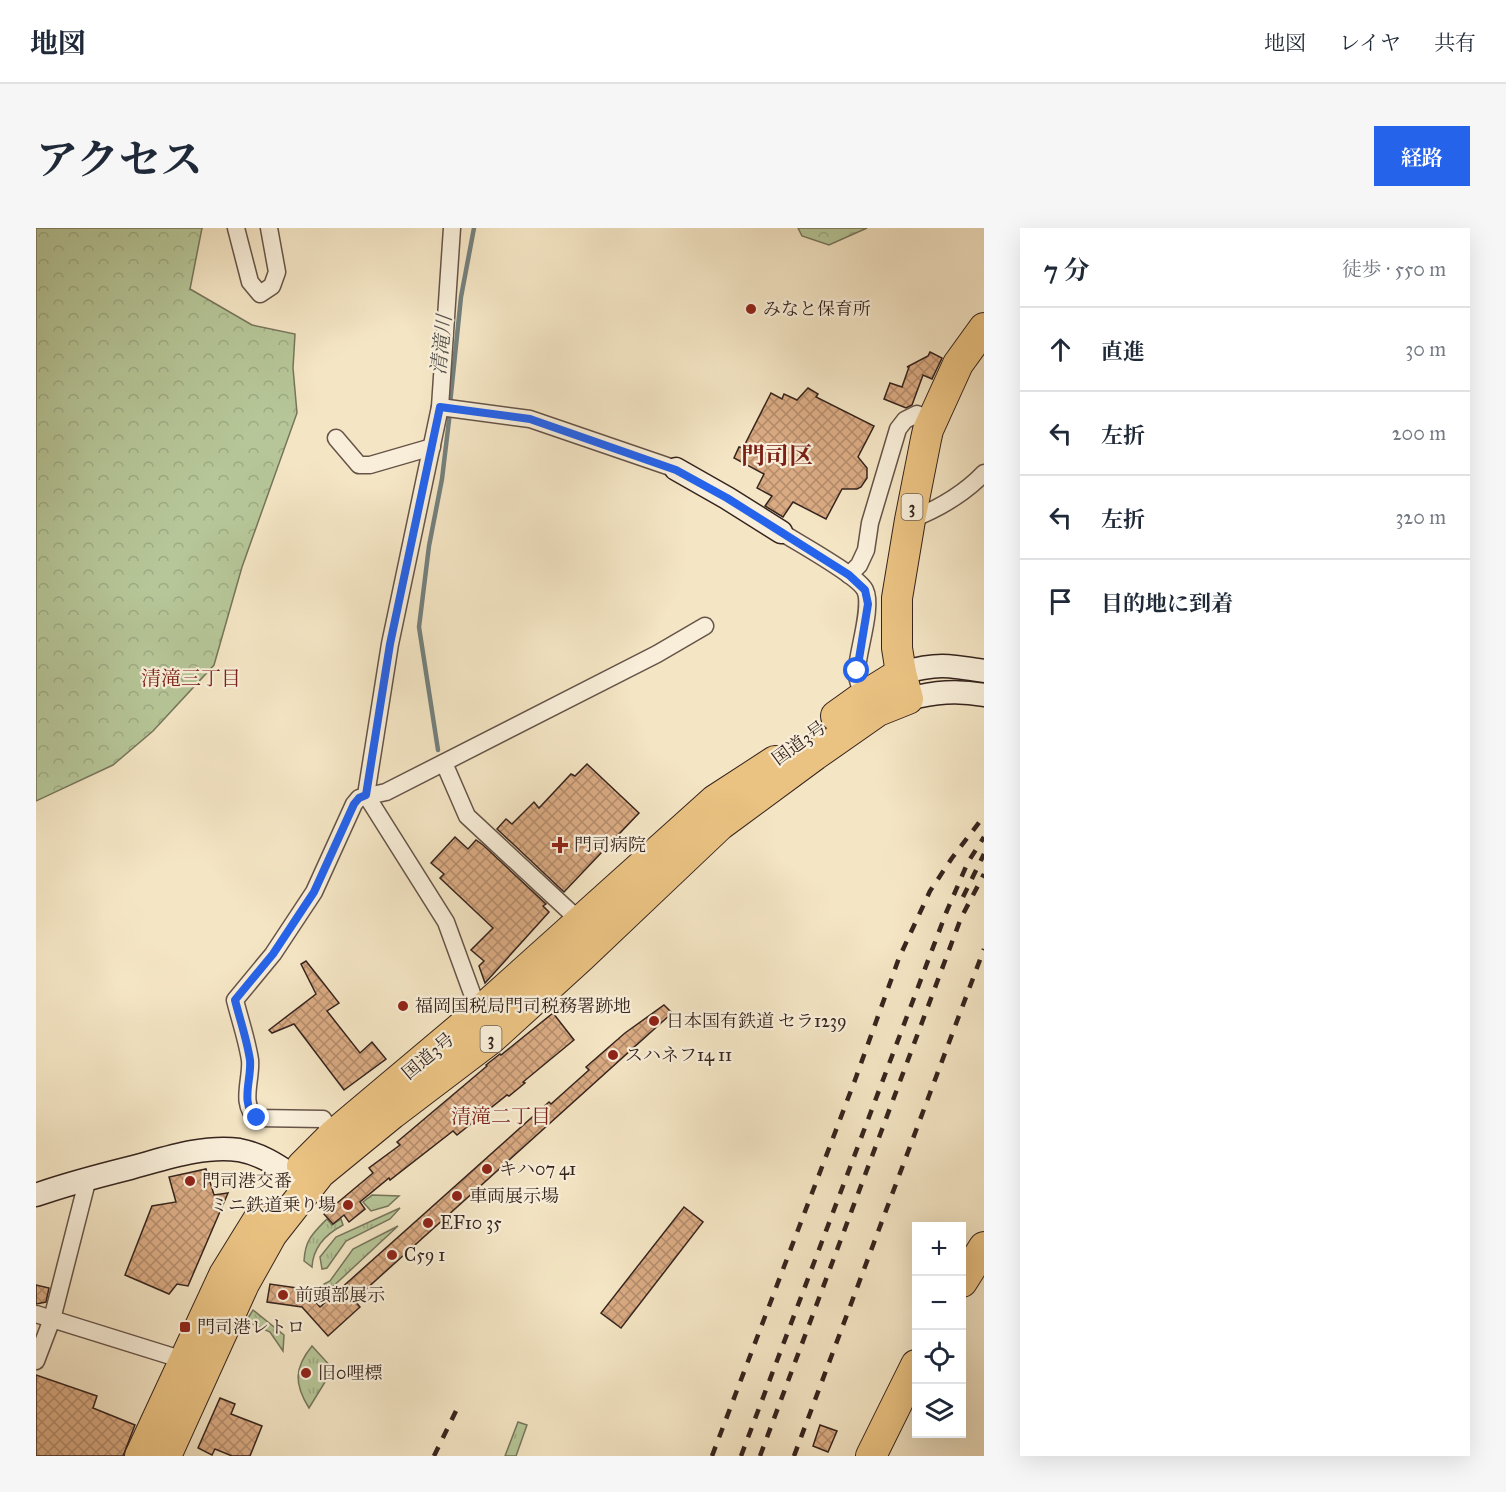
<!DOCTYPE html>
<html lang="ja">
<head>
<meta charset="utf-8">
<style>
	body { margin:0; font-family:"IM FELL Great Primer","Noto Serif JP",serif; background:#f6f6f7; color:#1f2937 }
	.controls { position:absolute; right:18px; bottom:18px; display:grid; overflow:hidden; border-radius:0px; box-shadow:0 6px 24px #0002 }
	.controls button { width:54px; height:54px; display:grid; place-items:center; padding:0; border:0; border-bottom:2px solid #e0e1e3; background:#fff; color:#1f2937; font:30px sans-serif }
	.stop { position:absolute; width:18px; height:18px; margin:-14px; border:4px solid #2563eb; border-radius:50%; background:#fff }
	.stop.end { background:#2563eb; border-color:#fff; box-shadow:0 2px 6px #0008 }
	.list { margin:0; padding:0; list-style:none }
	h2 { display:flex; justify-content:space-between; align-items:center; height:78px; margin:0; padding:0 24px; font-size:26px }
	h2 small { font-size:20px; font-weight:400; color:#747a83 }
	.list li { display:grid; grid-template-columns:39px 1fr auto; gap:18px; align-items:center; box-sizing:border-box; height:84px; padding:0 24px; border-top:2px solid #e0e1e3 }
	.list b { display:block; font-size:22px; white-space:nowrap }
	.list em { font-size:20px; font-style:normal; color:#747a83 }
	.icon { flex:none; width:33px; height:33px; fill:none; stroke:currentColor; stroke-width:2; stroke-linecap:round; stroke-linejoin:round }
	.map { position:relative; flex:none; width:948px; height:1228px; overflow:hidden; border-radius:0px }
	header { display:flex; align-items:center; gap:36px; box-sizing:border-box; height:84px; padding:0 30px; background:#fff; border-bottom:2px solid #e0e1e3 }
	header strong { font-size:28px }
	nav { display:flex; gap:33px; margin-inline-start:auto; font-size:21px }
	.intro { display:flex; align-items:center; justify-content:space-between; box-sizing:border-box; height:144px; padding:0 36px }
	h1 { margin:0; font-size:42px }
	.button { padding:15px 27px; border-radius:0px; background:#2563eb; color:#fff; font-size:21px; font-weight:700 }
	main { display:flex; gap:36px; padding:0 36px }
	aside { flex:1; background:#fff; border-radius:0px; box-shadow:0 6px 24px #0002 }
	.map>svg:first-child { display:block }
	.grass { fill:url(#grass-tufts); stroke:#76755b; stroke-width:1.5 }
	.forest { fill:url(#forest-crowns); stroke:#76755b; stroke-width:1.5 }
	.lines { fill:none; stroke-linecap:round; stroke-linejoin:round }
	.stream { stroke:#74807d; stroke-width:4.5 }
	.building { fill:url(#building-cross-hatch); stroke:#36241e; stroke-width:1.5 }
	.street-casing { stroke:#665448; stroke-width:19 }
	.secondary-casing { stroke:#36241e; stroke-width:25 }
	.highway-casing { stroke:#36241e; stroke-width:32 }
	.street { stroke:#f8eed9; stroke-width:16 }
	.secondary { stroke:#f8eed9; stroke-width:22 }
	.highway { stroke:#eac282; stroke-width:30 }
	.rail { stroke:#36241e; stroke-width:4.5; stroke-dasharray:10 10; stroke-linecap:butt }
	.route { stroke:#2563eb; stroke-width:8 }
	.poi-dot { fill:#8f2418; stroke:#f8eed9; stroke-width:2 }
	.labels { text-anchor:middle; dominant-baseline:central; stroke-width:4.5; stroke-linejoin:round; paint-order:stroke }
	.shield { fill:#f8eed9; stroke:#706156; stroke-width:1.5 }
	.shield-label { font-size:16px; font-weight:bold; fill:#36241e }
	.poi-label { font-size:18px; fill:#36241e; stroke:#f8eed9; text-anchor:start }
	.street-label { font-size:18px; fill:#36241e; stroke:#f8eed9 }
	.water-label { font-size:20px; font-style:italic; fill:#55524d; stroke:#f8eed9 }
	.neighbourhood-label { font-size:20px; fill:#7a1f14; stroke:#f8eed9 }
	.district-label { font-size:24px; font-weight:bold; fill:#7a1f14; stroke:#f8eed9 }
</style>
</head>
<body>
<header>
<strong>地図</strong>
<nav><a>地図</a><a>レイヤ</a><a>共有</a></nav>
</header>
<div class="intro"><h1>アクセス</h1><a class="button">経路</a></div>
<main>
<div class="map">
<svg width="948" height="1228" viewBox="0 0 948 1228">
	<defs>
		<pattern id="grass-tufts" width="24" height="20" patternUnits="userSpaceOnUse" patternTransform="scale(1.5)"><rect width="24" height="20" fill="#b6c698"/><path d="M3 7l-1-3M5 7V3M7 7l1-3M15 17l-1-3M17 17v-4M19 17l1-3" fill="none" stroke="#9daa83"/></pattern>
		<pattern id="forest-crowns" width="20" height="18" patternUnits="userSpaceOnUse" patternTransform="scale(1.5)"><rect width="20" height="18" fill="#b6c698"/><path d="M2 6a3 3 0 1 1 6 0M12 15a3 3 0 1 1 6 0" fill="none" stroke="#9daa83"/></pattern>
		<pattern id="building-cross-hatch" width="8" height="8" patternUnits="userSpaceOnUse" patternTransform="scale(1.5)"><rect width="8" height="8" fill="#daab83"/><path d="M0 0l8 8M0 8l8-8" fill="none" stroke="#b28b6b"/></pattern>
	</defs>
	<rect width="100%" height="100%" fill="#f4e5c4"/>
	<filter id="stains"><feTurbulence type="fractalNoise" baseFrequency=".00333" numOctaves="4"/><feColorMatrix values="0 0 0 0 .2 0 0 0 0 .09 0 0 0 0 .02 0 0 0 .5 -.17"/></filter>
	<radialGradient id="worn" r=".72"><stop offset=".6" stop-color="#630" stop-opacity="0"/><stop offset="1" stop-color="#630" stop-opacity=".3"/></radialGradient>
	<!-- grass -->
	<g class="grass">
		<polygon points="336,967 363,968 352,978 335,983 327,974"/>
		<polygon points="364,980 354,991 310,1013 291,1040 286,1041 284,1029 300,1009"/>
		<path d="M291,991L296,997L305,991L307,997C290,1006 277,1019 276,1039L268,1033C269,1012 277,1005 291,991Z"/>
		<polygon points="362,998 291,1064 288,1056 294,1053 317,1021"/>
		<polygon points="217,1082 248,1107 247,1123 234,1104 210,1093"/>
		<path d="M276,1118L297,1141L273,1180C258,1156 258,1140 276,1118Z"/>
		<polygon points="482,1194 491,1197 480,1228 469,1228"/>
	</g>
	<!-- forest -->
	<g class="forest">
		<polygon points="0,0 166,0 154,61 216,97 259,106 257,140 261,185 206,339 178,437 117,503 77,537 0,573"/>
		<polygon points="762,0 831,0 793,17 766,8"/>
	</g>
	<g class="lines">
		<!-- stream -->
		<g class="stream">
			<polyline points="414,176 425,69 438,0"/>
			<polyline points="402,522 383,399 393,318 406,251 414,184"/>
		</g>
	</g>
	<!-- building -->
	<g class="building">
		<polygon points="894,124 906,130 896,151 887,147 876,177 870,180 848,171 854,155 866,159 873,139 871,139 892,128"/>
		<polygon points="772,160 782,166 780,169 838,198 822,229 831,240 831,250 825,259 821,261 806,261 790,291 757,274 747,289 729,278 736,268 721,260 728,246 698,230 703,219 707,220 735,165 746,171 748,166 761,172"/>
		<polygon points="551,536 603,585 528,664 461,601 470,591 476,596 498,574 503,580 535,546 539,548"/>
		<polygon points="419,609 432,621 440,612 447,617 510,676 507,678 513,684 449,755 443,738 448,733 435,722 457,700 404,650 408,646 395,635"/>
		<polygon points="270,733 303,775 291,783 324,825 336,814 350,831 308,862 258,796 236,805 233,802 280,766 265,736"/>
		<polygon points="628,777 636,785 318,1072 324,1079 292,1108 266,1079 231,1074 234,1056 268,1061 284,1079 513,874 515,876 553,842 550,839 589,805"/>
		<polygon points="517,785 538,812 487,854 489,855 473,868 471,867 421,907 417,903 354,952 353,950 324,974 329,981 313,994 308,987 297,996 288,986 337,945 333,940 364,917 361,914 451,838 450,837 464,826 465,827"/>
		<polygon points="170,941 178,967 192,965 152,1058 141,1056 133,1066 89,1047 116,978 140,974 133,949"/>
		<polygon points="648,979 667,994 585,1100 565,1085"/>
		<polygon points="0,1057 13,1060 10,1074 0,1076"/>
		<polygon points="0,1147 61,1168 57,1180 99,1197 87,1228 0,1228"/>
		<polygon points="184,1170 199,1176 195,1186 226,1198 214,1228 196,1228 179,1221 176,1227 162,1220"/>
		<polygon points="784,1197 801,1203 792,1224 777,1218"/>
	</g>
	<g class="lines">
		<!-- street casing -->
		<g class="street-casing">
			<g id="street">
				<polyline points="200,0 214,54 224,66 236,58 241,44 233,0"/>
				<polyline points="416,0 404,179 354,416 330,567 410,694 445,790"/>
				<polyline points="404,179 494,191 640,241"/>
				<polyline points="300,210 323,237 334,237 396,219"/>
				<path d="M874,292C902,281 927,267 948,245"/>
				<path d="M745,304C762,315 821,347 829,362C837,378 822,422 821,441C820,450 824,459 828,468"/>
				<polyline points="813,347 823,337 830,322 834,295 862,201 869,192 881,186 896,193"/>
				<polyline points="408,535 431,588 545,694"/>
				<path d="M297,907L287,891L221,890C203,877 216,851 214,832C211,812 204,792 199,772L237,726L278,664L318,576L323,570L350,564L621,426L669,398"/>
				<polyline points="0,1086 154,1134"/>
				<polyline points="0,1133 16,1091 52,950"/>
			</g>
		</g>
		<!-- secondary casing -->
		<g class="secondary-casing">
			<g id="secondary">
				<polyline points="640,241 691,270 745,304"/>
				<path d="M865,445C900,435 912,437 948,443"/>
				<path d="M872,471C899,464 921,462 948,467"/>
				<path d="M0,967C31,956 62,948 94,940C128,931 167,917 203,922C224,926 240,936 257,948"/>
			</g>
		</g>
		<!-- highway casing -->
		<g class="highway-casing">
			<g id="highway">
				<polyline points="800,488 828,468 865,445"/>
				<polyline points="266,938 297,907 442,785 679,572 739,533"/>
				<polyline points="926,1054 948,1019"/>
				<polyline points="104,1228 188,1047 222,992"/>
				<polyline points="130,1228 208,1056 236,1006 284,945 356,886 456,810 545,729 684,597 779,527 842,483 872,471 865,445 861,420 861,370 874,292 890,211 892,202 922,136 948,100"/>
				<polyline points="835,1228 880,1137"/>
			</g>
		</g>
		<!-- street -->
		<use href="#street" class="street"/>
		<!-- secondary -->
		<use href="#secondary" class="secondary"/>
		<!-- highway -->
		<use href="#highway" class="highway"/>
		<!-- rail -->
		<g class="rail">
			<polyline points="927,669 948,626"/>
			<polyline points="398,1228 420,1183"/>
			<polyline points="676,1228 819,852 863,730 894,663 916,630 948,588"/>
			<polyline points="705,1228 910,685 932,634 948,609"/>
			<polyline points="724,1228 925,690 948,646"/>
			<polyline points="758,1228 948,721"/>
		</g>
	</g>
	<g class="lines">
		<!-- route -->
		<path class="route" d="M221,890C203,877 216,851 214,832C211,812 204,792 199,772L237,726L278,664L318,576L323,570L330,567L354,416L404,179L494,191L640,242L691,270L745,304L813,347L829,362L832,376L821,443"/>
	</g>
	<!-- markers -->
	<g class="poi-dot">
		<circle cx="715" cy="81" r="6"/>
		<path d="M521 608h6v6h6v6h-6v6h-6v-6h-6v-6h6z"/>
		<circle cx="367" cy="778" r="6"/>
		<circle cx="618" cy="793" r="6"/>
		<circle cx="577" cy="827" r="6"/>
		<circle cx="451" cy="941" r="6"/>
		<circle cx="154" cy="953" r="6"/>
		<circle cx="421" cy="968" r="6"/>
		<circle cx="312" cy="977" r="6"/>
		<circle cx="392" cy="995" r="6"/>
		<circle cx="356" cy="1027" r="6"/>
		<circle cx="247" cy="1067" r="6"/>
		<rect x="143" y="1093" width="12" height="12" rx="3"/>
		<circle cx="270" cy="1145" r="6"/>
	</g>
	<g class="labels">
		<!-- shield labels -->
		<g class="shield">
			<rect x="865.5" y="266" width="21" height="26" rx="4.5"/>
			<rect x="444.5" y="798" width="21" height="26" rx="4.5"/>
		</g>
		<g class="shield-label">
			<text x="876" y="279">3</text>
			<text x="455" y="811">3</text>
		</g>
		<!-- poi labels -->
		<g class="poi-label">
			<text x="727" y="81">みなと保育所</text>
			<text x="538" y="617">門司病院</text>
			<text x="379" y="778">福岡国税局門司税務署跡地</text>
			<text x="630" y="793">日本国有鉄道 セラ1239</text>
			<text x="589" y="827">スハネフ14 11</text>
			<text x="463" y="941">キハ07 41</text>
			<text x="166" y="953">門司港交番</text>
			<text x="433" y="968">車両展示場</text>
			<text x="300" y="977" text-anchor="end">ミニ鉄道乗り場</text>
			<text x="404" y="995">EF10 35</text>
			<text x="368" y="1027">C59 1</text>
			<text x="259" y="1067">前頭部展示</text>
			<text x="161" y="1099">門司港レトロ</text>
			<text x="282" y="1145">旧0哩標</text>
		</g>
		<!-- street labels -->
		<g class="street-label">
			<text transform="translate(763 515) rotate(-36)">国道3号</text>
			<text transform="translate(392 828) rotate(-40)">国道3号</text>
		</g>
		<!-- water labels -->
		<g class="water-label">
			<text transform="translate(405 117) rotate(-84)">清滝川</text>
		</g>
		<!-- neighbourhood labels -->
		<g class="neighbourhood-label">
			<text x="155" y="450">清滝三丁目</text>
			<text x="465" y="888">清滝二丁目</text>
		</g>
		<!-- district labels -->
		<g class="district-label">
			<text x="741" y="228">門司区</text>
		</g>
	</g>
	<rect width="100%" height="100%" filter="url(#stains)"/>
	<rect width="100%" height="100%" fill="url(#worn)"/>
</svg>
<div class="controls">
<button>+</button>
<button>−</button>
<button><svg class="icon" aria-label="locate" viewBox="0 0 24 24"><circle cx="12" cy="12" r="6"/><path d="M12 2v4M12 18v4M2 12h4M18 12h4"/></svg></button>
<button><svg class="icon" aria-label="layers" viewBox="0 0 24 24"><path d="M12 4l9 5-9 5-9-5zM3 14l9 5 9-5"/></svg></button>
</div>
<div class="stop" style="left:821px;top:443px"></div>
<div class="stop end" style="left:221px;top:890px"></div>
</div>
<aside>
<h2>7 分<small>徒歩 · 550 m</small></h2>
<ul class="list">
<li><svg class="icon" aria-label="ahead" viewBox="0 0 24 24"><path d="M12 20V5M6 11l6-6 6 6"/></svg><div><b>直進</b></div><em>30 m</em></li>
<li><svg class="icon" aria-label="left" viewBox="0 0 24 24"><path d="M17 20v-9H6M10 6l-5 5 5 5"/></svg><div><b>左折</b></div><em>200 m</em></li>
<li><svg class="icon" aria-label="left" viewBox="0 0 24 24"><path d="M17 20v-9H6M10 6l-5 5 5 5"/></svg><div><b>左折</b></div><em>320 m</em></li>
<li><svg class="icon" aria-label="arrive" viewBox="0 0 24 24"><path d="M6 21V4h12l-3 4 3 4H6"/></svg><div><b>目的地に到着</b></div></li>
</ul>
</aside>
</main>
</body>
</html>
